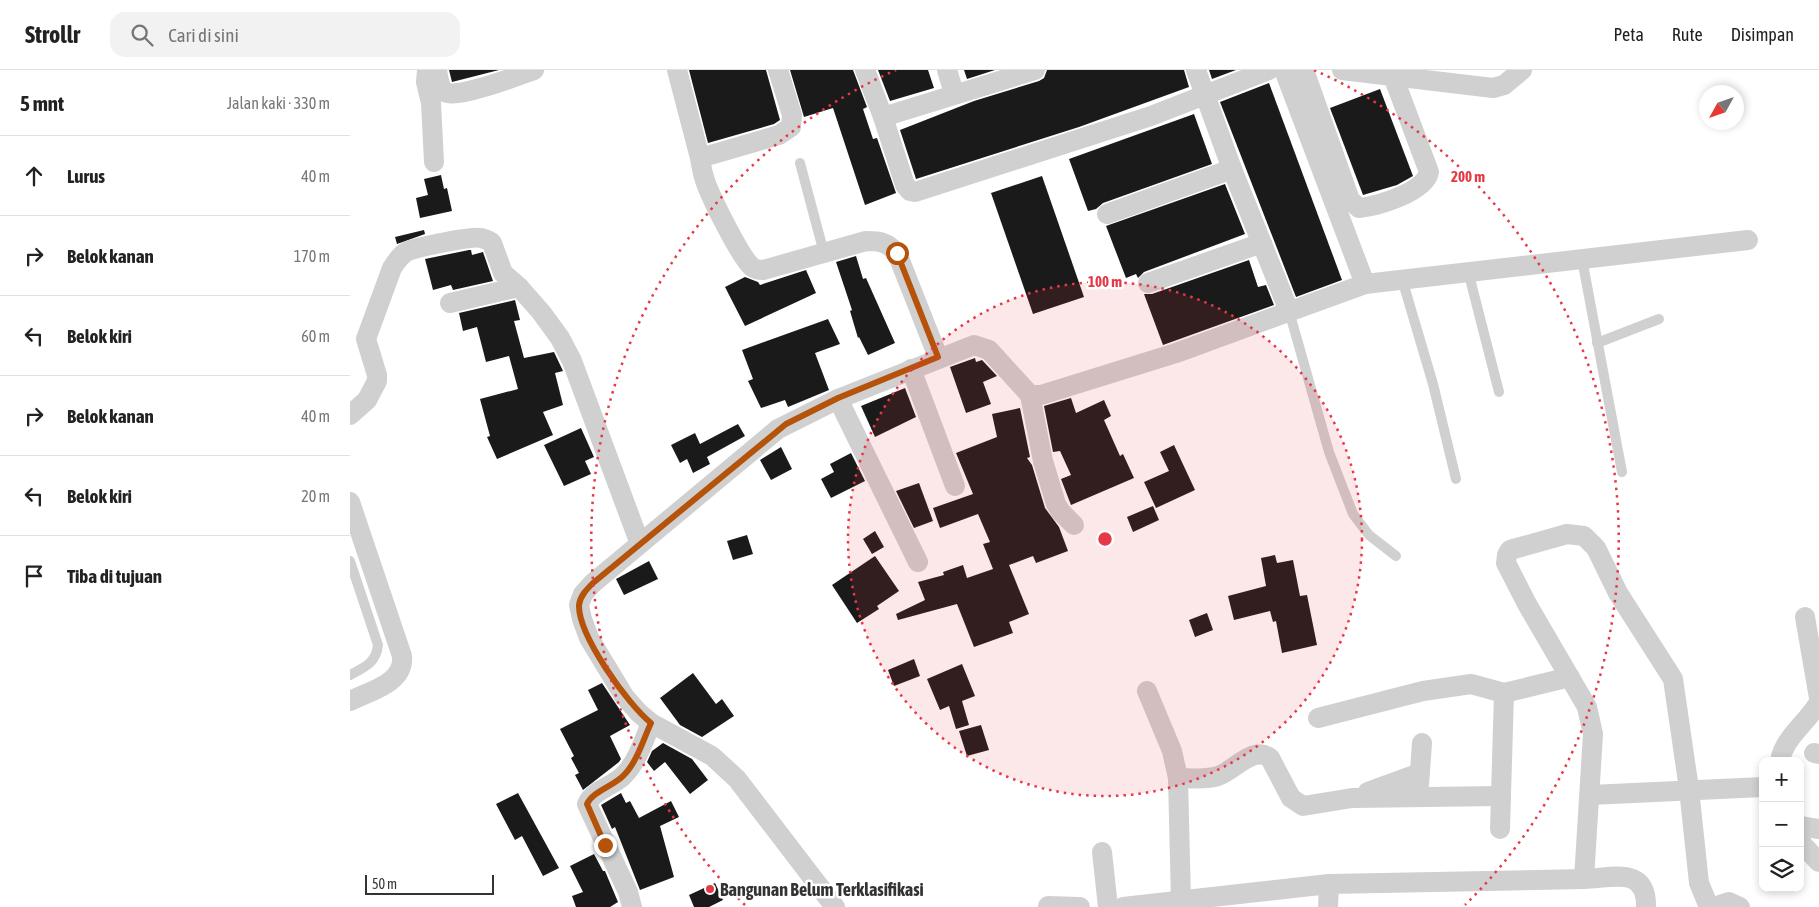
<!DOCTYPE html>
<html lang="id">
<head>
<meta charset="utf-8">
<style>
	body { margin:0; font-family:"Asap Condensed",sans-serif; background:#f2f2f2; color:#222 }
	.controls { position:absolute; right:15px; bottom:15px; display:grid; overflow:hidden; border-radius:10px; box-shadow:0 2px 8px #0003 }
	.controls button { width:45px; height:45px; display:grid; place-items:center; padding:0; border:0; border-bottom:1px solid #e0e0e0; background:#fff; color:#222; font:25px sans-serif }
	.compass { position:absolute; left:1349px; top:15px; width:45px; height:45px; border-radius:50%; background:#fff; box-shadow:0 2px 8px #0003; rotate:230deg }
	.scale { position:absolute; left:15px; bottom:12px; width:129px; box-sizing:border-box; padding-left:5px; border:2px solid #333; border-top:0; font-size:14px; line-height:18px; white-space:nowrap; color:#333; -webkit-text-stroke:4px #fff; paint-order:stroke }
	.stop { position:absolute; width:15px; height:15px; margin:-11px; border:4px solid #b45309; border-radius:50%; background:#fff }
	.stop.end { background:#b45309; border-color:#fff; box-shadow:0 1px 5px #0008 }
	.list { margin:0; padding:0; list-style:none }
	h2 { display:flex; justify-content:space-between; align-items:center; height:65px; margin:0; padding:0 20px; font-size:21px }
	h2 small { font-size:16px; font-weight:400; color:#767676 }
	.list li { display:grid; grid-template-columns:32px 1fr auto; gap:15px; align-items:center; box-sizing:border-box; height:80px; padding:0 20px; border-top:1px solid #e0e0e0 }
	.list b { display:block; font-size:19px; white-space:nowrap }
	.list em { font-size:16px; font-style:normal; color:#767676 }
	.icon { flex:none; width:28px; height:28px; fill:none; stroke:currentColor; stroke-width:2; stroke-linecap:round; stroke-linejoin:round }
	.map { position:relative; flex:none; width:1469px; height:837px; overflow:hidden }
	header { display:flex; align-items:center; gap:30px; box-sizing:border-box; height:70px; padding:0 25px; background:#fff; border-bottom:1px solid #e0e0e0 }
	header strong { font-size:24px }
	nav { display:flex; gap:28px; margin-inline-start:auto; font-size:18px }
	.search { width:350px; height:45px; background:#f2f2f2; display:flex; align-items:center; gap:12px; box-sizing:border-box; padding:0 18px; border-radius:15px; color:#767676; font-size:19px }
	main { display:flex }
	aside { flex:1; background:#fff }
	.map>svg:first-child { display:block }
	.building { fill:#1a1a1a }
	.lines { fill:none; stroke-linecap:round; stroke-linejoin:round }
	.lane { stroke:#d0d0d0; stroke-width:10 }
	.street { stroke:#d0d0d0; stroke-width:20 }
	.route { stroke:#b45309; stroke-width:6 }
	.ring { fill:none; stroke:#e63946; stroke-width:2.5; stroke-dasharray:2.5 5 }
	.poi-dot { fill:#e63946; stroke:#fff; stroke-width:2 }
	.labels { text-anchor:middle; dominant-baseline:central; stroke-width:5; stroke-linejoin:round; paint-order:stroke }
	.poi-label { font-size:18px; font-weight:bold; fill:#333; stroke:#fff; text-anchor:start }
	.centre { fill:#e63946; stroke:#fff; stroke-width:2.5 }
	.ring-label { font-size:15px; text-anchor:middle; font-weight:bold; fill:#e63946; stroke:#fff; stroke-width:5; stroke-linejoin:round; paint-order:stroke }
</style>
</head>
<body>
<header>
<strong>Strollr</strong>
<div class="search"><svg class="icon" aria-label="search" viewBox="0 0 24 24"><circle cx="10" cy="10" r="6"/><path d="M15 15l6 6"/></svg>Cari di sini</div>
<nav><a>Peta</a><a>Rute</a><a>Disimpan</a></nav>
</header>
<main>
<aside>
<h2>5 mnt<small>Jalan kaki · 330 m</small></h2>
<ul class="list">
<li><svg class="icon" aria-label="ahead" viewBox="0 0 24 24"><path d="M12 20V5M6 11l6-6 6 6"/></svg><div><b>Lurus</b></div><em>40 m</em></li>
<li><svg class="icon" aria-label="right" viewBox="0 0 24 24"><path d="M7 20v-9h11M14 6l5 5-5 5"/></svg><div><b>Belok kanan</b></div><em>170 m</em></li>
<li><svg class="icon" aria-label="left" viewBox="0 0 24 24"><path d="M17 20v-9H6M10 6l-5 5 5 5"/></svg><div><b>Belok kiri</b></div><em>60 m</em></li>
<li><svg class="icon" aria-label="right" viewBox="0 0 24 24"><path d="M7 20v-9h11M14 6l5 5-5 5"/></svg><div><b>Belok kanan</b></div><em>40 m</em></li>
<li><svg class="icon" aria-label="left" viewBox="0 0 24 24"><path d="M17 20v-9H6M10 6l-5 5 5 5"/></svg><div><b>Belok kiri</b></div><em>20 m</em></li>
<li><svg class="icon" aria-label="arrive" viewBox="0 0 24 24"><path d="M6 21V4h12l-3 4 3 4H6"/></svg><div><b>Tiba di tujuan</b></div></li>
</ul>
</aside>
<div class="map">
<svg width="1469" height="837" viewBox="0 0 1469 837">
	<rect width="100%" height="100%" fill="#fff"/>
	<!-- building -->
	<g class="building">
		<polygon points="99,0 149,0 102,12"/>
		<polygon points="339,0 416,0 430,50 424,54 358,73"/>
		<polygon points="440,0 503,0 517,37 513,39 523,69 527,68 546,123 515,135 483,38 454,47"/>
		<polygon points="528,0 578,0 584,18 540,31"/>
		<polygon points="614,0 645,0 617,9"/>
		<polygon points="697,0 834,0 839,17 729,57 566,109 550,60 624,31 689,11 694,8"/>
		<polygon points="859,0 886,0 862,9"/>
		<polygon points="919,13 992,210 946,227 870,32"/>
		<polygon points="1030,19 1063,106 1047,115 1013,125 980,38"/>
		<polygon points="844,44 862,94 753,133 746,139 738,141 719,89"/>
		<polygon points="91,105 94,119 97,118 102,141 70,148 66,128 78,125 74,109"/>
		<polygon points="692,106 734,227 683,244 641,123"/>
		<polygon points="875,114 895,164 794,202 788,208 786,204 776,208 756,156"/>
		<polygon points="74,160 75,164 47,174 45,167"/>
		<polygon points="119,180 121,180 122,185 133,182 143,211 103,220 101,215 83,220 75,189"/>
		<polygon points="506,186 513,209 516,208 545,273 518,285 509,267 508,268 500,241 502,240 486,192"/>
		<polygon points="899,190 908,217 916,215 924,235 813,275 794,224 802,224"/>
		<polygon points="456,200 466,223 395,256 375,217 395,207 408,212 410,215"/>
		<polygon points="165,230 170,250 164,251 174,288 204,282 213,301 205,303 213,335 193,342 203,365 147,389 137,367 140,366 130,329 168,319 159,286 136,292 127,257 113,261 109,243"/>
		<polygon points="478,249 490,274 465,283 479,320 438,337 435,330 411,338 398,311 403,309 392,280"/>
		<polygon points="625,288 626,292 632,290 647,306 633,312 641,334 616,343 600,297"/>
		<polygon points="555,318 566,347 525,367 511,336"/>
		<polygon points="721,328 726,343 754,330 761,346 754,350 770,386 773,384 784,408 721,435 711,409 721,405 710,381 703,382 694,336"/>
		<polygon points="670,338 680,387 677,388 682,395 695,438 709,457 718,481 686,493 683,486 659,495 679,544 659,552 663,563 624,577 607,534 548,550 546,544 575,530 568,512 594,505 593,502 613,495 617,508 643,499 633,474 640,472 628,444 590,458 583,438 623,424 606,383 647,367 642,344"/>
		<polygon points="388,354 395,366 357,387 360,394 343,403 337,389 330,393 321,375 345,363 350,374"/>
		<polygon points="231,358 244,387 235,391 241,404 214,416 194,375"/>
		<polygon points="824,375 845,420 806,438 794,412 819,401 810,382"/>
		<polygon points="431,377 442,399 421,410 410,390"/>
		<polygon points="501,383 515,411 481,428 471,409 484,402 480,394"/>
		<polygon points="569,413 583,451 564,458 546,421"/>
		<polygon points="803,436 809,450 783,462 777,447"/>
		<polygon points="525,461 534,477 522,484 513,469"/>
		<polygon points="397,465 403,484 383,490 377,471"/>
		<polygon points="925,485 927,493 943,490 950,526 957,525 967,575 932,583 926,551 923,552 920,541 884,550 878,526 916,516 911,488"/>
		<polygon points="525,486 549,521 527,536 529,539 507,553 482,515"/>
		<polygon points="299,491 308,509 274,525 266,509"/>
		<polygon points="857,543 863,560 845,567 839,550"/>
		<polygon points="564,589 570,606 544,616 538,600"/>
		<polygon points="612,594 625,626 612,631 619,655 606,659 599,636 590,640 577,609"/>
		<polygon points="343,603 366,634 372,629 384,646 352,667 330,655 310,628"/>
		<polygon points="252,613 280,655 260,666 271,689 269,692 233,720 225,705 229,703 221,688 224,686 210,659 248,640 238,620"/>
		<polygon points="631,655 639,680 617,686 609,661"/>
		<polygon points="313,673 342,689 358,710 340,724 315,692 304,701 297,692 302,681"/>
		<polygon points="168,723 209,798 193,806 172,766 165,770 146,734"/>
		<polygon points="271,723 276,733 280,731 289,748 321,731 329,747 310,756 324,807 290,820 265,757 262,759 251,735"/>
		<polygon points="244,784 253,801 255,801 268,832 260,837 226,837 222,826 233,822 220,796"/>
		<polygon points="365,813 373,830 359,837 344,837 339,825"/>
	</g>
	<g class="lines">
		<!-- lane -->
		<g class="lane">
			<polyline points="450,93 474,183"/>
			<polyline points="1232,189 1272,402"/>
			<polyline points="1118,201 1149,322"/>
			<polyline points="1052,209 1083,314 1106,409"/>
			<polyline points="939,241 979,382 1003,444 1019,465 1046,486"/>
			<polyline points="1247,273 1309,249"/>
			<path d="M0,491L28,575C26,593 15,597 0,605"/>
		</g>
		<!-- street -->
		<g class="street">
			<polyline points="77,0 76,12 81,33 84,92"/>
			<path d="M87,0C88,7 89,17 95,22C105,30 170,5 184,0"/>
			<polyline points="327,0 350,88 429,65 441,57 442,45 428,0"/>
			<polyline points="515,0 533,47 555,115 560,121 565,122 801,46 919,0"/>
			<polyline points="597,0 604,23"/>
			<polyline points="846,0 882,99 939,241"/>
			<path d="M954,0L1000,130L1009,138C1028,136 1075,122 1079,102L1043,6"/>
			<polyline points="992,0 1143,18 1154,15 1172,0"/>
			<polyline points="533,47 685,0"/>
			<path d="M350,88C351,94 352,101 354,107C358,123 391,188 402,197C406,200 409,200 413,200L516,171C530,171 537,172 547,183L588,287"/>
			<polyline points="757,144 882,99"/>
			<polyline points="798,213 912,173"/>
			<polyline points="1015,214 1398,170"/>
			<polyline points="100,233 169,217"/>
			<polyline points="561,299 605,416"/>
			<polyline points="680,325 693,391 706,434 711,442 724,455"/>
			<polyline points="488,329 568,492"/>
			<path d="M0,345L17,330L27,311V305L16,269L42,198C46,192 51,184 58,181C68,177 122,166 131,168C135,169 139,170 142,173L153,203L169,217L191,242L210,268L222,291L290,474"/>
			<path d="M0,432L52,586C55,613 20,621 0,631"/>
			<polyline points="1455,547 1469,628"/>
			<polyline points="797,621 822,681 828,708 831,831"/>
			<polyline points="968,648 1073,621 1121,614 1154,623"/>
			<polyline points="1464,683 1469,684"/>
			<path d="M1430,691C1434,667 1458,652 1469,632"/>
			<path d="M828,708C840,708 857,710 868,706C884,701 903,675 920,688L941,728L953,736L1002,728L1151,726"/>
			<polyline points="1069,715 1072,673"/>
			<polyline points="1018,722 1070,703"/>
			<polyline points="1240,725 1413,717"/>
			<polyline points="1450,756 1469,759"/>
			<polyline points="1150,759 1154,623 1220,607"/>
			<polyline points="1450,772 1469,792"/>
			<polyline points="752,782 758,837"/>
			<path d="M1234,809C1263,808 1297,796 1296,837"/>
			<polyline points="698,836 730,837"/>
			<path d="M282,837L278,822L237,734C243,720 264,716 274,705C287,692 294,670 301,653"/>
			<polyline points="485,837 387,709 362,686 301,653 289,643 274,626 239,568 232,549 229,535 233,524 243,513 428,359 488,329 624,275 639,280 680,325 691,325 826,283 1015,214 934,0"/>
			<polyline points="773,837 979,814"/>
			<polyline points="978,837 979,814 1234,809 1243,664 1237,637 1177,534 1156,493 1157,485 1160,480 1217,464 1234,466 1246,478 1268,523 1323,609 1339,719 1349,813 1359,837"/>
			<polyline points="1364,837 1379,832 1390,837"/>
		</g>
	</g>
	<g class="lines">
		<!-- route -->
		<path class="route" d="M255,775L237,734C243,721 264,716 274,705C287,692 293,670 301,653C278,635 228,565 229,535C230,526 237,519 243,513L436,354L488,328L588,287L547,183"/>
	</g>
	<!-- distance rings -->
	<circle cx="755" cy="469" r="257" fill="#e63946" fill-opacity=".12"/>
	<g class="ring">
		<circle cx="755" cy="469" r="257"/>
		<path d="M395 835A513 513 0 0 1 546 0M964 0A513 513 0 0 1 1115 835"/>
	</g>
	<!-- markers -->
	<circle class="poi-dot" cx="360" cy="819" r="5"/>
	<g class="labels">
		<!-- poi labels -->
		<g class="poi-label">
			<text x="370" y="819">Bangunan Belum Terklasifikasi</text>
		</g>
	</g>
	<circle cx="755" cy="469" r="8" class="centre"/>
	<g class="ring-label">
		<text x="1118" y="112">200 m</text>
		<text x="755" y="217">100 m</text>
	</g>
</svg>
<div class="controls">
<button>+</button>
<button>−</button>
<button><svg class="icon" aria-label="layers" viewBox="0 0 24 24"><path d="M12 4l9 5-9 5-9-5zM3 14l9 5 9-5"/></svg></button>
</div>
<svg class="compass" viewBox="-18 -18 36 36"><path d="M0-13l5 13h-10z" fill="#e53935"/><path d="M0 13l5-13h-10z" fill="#767676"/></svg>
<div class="scale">50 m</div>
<div class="stop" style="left:547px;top:183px"></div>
<div class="stop end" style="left:255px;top:775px"></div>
</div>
</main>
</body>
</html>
